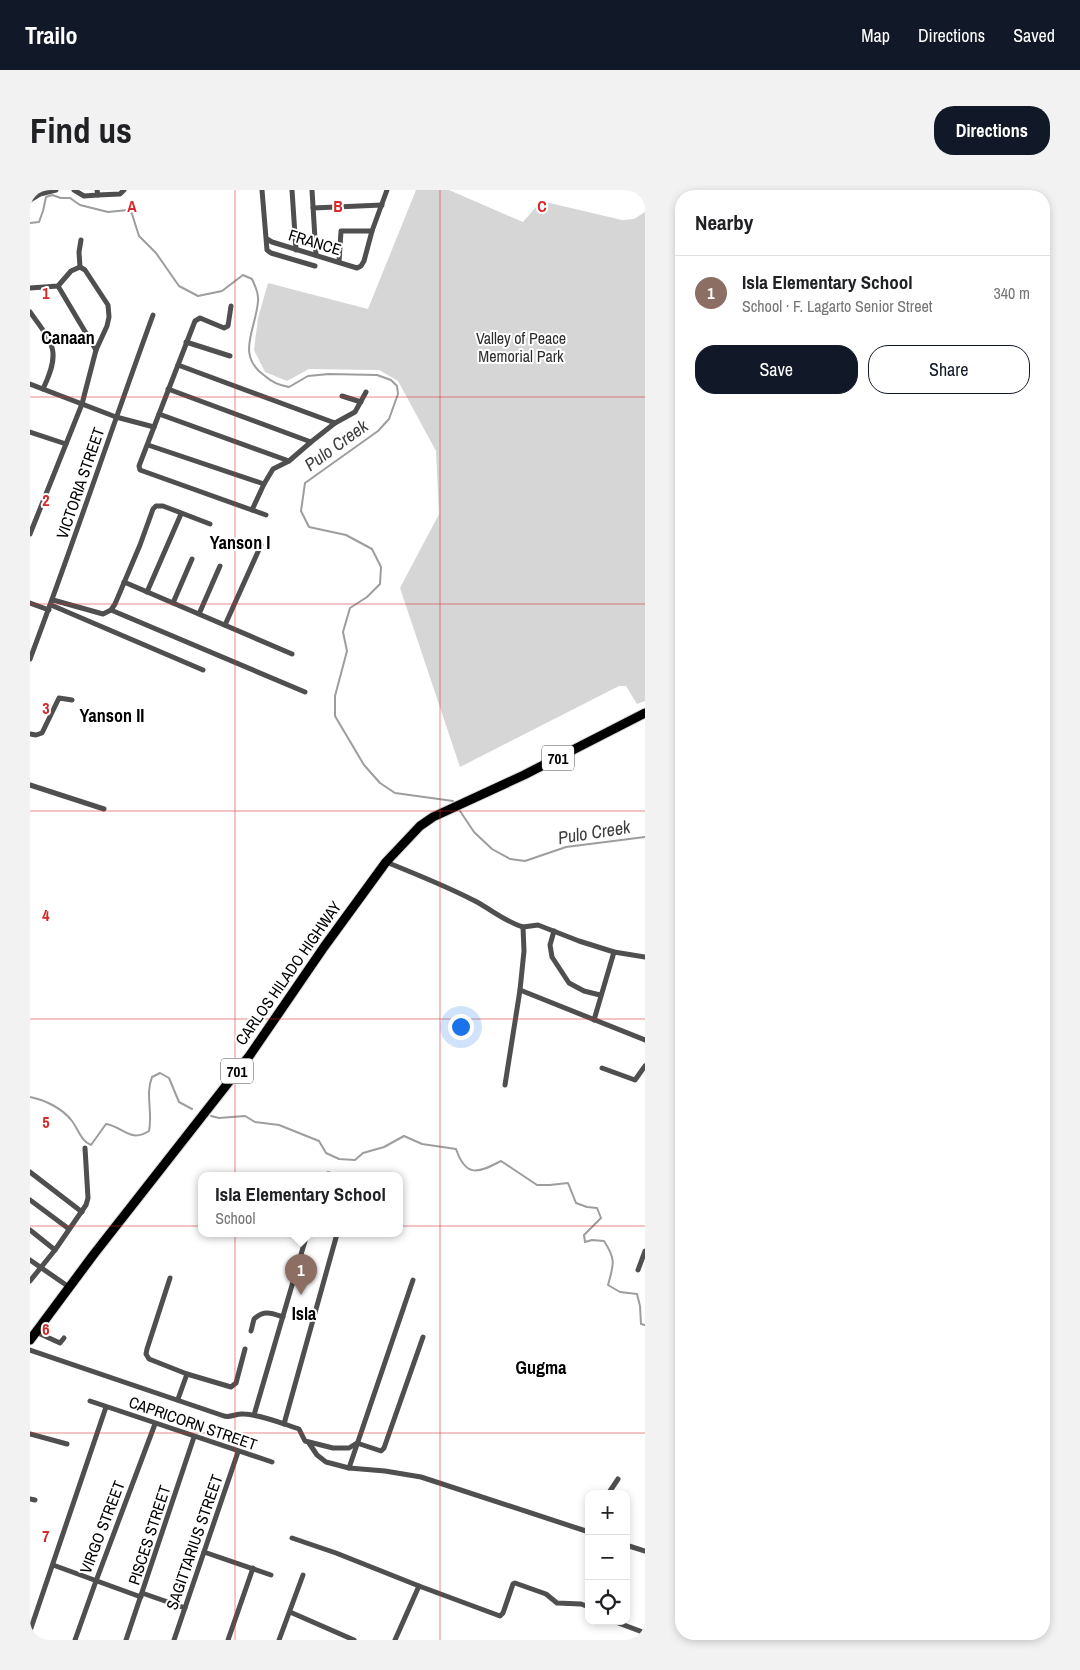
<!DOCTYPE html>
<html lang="en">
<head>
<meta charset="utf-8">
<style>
	body { margin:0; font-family:"Archivo Narrow",sans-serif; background:#f2f2f2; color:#202124 }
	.controls { position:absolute; right:15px; bottom:15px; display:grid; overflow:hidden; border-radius:10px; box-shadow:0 2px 8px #0003 }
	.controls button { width:45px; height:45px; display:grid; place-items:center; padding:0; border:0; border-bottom:1px solid #e0e0e0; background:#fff; color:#202124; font:25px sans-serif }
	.you { position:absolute; left:430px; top:836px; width:18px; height:18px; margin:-12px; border:4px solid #fff; border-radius:50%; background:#1a73e8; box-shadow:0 0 0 8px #1a73e833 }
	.badge { display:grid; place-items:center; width:32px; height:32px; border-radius:50%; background:#111827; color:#fff; font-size:16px; font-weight:700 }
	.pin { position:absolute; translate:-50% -41px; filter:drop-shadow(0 1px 2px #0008) }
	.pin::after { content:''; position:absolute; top:26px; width:18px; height:15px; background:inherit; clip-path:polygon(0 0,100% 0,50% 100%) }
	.popup { position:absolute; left:168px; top:982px; width:205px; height:65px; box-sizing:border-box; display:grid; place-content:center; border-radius:10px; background:#fff; filter:drop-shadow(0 1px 4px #0005); font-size:16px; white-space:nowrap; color:#757577 }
	.popup b { font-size:19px; color:#202124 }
	.popup::after { content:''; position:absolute; left:50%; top:100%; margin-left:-10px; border:10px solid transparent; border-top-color:#fff }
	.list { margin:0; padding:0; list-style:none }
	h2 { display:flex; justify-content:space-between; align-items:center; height:65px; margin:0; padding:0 20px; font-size:21px }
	h2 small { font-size:16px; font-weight:400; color:#757577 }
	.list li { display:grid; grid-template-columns:32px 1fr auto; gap:15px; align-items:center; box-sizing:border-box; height:75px; padding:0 20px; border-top:1px solid #e0e0e0 }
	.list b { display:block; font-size:19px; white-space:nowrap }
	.list p { margin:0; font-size:16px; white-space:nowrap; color:#757577 }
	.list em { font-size:16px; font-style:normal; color:#757577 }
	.actions { display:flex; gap:10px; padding:15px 20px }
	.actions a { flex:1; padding:11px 0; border:1px solid #111827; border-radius:20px; text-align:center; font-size:18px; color:#111827 }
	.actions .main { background:#111827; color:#fff }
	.icon { flex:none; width:28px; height:28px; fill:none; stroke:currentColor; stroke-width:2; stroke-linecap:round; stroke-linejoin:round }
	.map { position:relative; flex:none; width:615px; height:1450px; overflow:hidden; border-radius:20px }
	header { display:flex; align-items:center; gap:30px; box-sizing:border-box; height:70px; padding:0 25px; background:#111827; color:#fff }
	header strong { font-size:24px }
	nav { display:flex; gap:28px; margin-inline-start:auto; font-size:18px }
	.intro { display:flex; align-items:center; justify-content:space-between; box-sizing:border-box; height:120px; padding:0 30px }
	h1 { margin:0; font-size:35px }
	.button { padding:12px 22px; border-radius:20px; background:#111827; color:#fff; font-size:18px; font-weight:700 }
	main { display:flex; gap:30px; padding:0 30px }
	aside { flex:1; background:#fff; border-radius:20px; box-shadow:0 2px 8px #0003 }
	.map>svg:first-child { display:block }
	.green { fill:#d6d6d6 }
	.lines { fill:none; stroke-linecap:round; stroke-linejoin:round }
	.stream { stroke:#9d9d9d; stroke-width:2 }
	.primary-casing { stroke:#dbdbdb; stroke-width:11 }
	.street { stroke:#4f4f4f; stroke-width:5 }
	.primary { stroke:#000; stroke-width:9 }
	.grid { fill:none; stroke:#d62828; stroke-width:1; stroke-opacity:0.55 }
	.labels { text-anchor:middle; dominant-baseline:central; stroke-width:4; stroke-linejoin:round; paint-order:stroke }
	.shield { fill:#fff; stroke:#4c4c4c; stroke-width:1 }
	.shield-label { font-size:15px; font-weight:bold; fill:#000 }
	.street-label { font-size:16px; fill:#000; stroke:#fff }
	.park-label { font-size:16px; fill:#2d2d2d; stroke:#fff }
	.neighbourhood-label { font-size:18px; font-weight:bold; fill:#000; stroke:#fff }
	.water-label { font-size:18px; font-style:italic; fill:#3e3e3e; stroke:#fff }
	.grid-label { font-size:16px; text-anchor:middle; font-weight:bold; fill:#d62828; stroke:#fff; stroke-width:4; stroke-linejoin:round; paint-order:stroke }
</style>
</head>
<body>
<header>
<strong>Trailo</strong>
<nav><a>Map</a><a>Directions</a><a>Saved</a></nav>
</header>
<div class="intro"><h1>Find us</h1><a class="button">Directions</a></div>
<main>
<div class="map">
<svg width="615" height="1450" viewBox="0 0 615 1450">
	<rect width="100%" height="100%" fill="#fff"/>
	<!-- green -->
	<polygon class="green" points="386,0 419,0 493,32 511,11 592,30 604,29 615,22 615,511 607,514 596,496 589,496 430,577 370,398 409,324 406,261 368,191 349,180 279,179 257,191 235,182 224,160 228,128 238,93 338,119"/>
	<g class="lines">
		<!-- stream -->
		<g class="stream">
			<path d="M0,33L9,32L13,21L16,7L22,5L31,8H40L50,15L78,22L98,20L102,24L109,46L126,63L149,96L168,106L192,101L213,85L222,89C225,96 229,103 228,111C226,140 205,165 235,186C243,193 249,195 259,197L278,186L299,184L347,185L361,190L367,196L368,204L359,229L348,241L275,293L271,321L279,337L316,345L342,359L351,377L350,394L337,407L320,418L313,442L317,461L305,506V526L334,575L350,593L365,603L423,611L425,614"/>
			<polyline points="428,618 444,642 462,659 480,669 495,671 536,657 615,647"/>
			<path d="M0,907C15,910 32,918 42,931C48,939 51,951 61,955L76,934C94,937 100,953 119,941C123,923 115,904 122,887L130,883L139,888L149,912L162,919"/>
			<path d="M181,926L189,928L215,926L225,932L249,935L289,951L296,963L309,969L325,970L333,963L354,957L374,946L392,954L426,959C436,988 448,983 471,971L507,995H520L538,993L546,1013L557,1017L567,1018L571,1028L554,1045L555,1052L562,1050L574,1051C586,1069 584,1074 578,1095L590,1102L607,1104L610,1116L611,1134L615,1135"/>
		</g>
		<!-- primary casing -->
		<g class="primary-casing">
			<polyline id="primary" points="0,1150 64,1064 220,865 294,757 356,672 390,636 403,627 494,585 615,523"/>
		</g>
		<!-- street -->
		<g class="street">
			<polyline points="44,0 54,6 68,5"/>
			<polyline points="67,0 68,5 90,4 94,0"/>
			<polyline points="232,0 237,60 241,63 285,76"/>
			<polyline points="262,0 266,60"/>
			<polyline points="282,0 286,65"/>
			<polyline points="0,10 10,4 26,0"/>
			<polyline points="283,18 352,15"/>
			<polyline points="237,49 242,52 327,78 331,76 334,71 342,41 357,0"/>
			<polyline points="309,72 311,41 342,41"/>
			<polyline points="50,77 49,62 51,50"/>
			<polyline points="28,96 66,160"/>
			<polyline points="0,98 28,96 41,81 50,77"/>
			<path d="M0,122C24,155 31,161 13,199"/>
			<polyline points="156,152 200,166"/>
			<polyline points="148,175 305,233 325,222 336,202"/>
			<polyline points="0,194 86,227 124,237 165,131 170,128 194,138 198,136 201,116"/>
			<polyline points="138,199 281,252 305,233"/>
			<polyline points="312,206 331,212"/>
			<polyline points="129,224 259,271"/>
			<polyline points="124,237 109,276 110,280 222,320 234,294 243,279 259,271 281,252"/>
			<polyline points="0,242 36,254"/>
			<polyline points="118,255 234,294"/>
			<polyline points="222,320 236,325"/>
			<polyline points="0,344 52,214 66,160 77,136 79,127 78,115 55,80 50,77"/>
			<polyline points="94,392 262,464"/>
			<polyline points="117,402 151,324"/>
			<polyline points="23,410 73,424 81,420 85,414 110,355 123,319 126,316 133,316 180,334"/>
			<polyline points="0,413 19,420"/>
			<polyline points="143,413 162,369"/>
			<polyline points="21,415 173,480"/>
			<polyline points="81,420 275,502"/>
			<polyline points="169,424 190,376"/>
			<polyline points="195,435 231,355"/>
			<path d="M0,469C43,355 81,240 123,125"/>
			<polyline points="0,544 6,545 12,543 29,508 42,510"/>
			<polyline points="0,595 74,619"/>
			<path d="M356,672C386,684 416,696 445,711C462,720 476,732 493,737"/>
			<polyline points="524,741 520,755 522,767 539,793 554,801 570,805"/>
			<polyline points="615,767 584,762 549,751 508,735 493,737 494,761 490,800 615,850"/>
			<polyline points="564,830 584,762"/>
			<polyline points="572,878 605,890 615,876"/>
			<polyline points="475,895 490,800"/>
			<polyline points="0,982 52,1022"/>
			<polyline points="294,986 298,984 308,986"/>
			<polyline points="0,1010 39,1039"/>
			<polyline points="0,1040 25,1060"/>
			<polyline points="0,1070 39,1097"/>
			<polyline points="608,1080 615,1061"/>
			<polyline points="140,1088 117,1159 116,1164 119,1169 157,1184 201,1197 206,1193 215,1159"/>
			<polyline points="0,1091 25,1060 56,1015 58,1008 55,958"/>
			<path d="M221,1141L224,1129C234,1120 241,1123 253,1127"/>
			<polyline points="6,1142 30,1153 34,1148"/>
			<path d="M0,1160L194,1226C201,1228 206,1223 214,1224C232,1225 251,1233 269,1239L275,1251L303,1258H319L327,1253L351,1261L354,1258L393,1147"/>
			<polyline points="148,1209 157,1184"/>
			<polyline points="60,1211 242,1272"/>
			<polyline points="224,1225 277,1044"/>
			<polyline points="254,1234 307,1044"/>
			<polyline points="0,1244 37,1254"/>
			<polyline points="279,1253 287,1265 296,1272 319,1278 355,1281 391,1287 559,1342"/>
			<polyline points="319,1278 383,1090"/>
			<polyline points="578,1304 588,1289"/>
			<polyline points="0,1309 5,1310"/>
			<polyline points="262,1348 306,1363 389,1396 365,1450"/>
			<polyline points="596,1355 615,1361"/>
			<polyline points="174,1362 241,1385"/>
			<polyline points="23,1375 111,1407"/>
			<polyline points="389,1396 470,1426 473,1423 483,1394 485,1393 516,1404 527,1413 551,1414 559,1417"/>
			<polyline points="112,1403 155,1418"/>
			<polyline points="260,1422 324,1450"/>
			<polyline points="583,1431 615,1443"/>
			<polyline points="0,1441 76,1217"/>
			<polyline points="45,1450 66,1391 125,1234"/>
			<polyline points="96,1450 164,1247"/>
			<polyline points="144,1450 208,1262"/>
			<polyline points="198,1450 223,1378"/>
			<polyline points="249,1450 273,1385"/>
		</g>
		<!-- primary -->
		<use href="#primary" class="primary"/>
	</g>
	<!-- grid -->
	<path class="grid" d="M205,0V1450M410,0V1450M0,207H615M0,414H615M0,621H615M0,829H615M0,1036H615M0,1243H615"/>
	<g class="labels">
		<!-- shield labels -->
		<g class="shield">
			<rect x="512" y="555.5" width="32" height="25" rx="4"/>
			<rect x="191" y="868.5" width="32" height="25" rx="4"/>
		</g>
		<g class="shield-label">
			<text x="528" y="568">701</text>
			<text x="207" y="881">701</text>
		</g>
		<!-- street labels -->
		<g class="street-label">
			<text transform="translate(285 52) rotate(17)">FRANCE</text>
			<text transform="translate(50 293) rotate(-71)">VICTORIA STREET</text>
			<text transform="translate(258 783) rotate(-55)">CARLOS HILADO HIGHWAY</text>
			<text transform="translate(163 1233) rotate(19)">CAPRICORN STREET</text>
			<text transform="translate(72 1337) rotate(-69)">VIRGO STREET</text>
			<text transform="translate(119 1345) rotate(-72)">PISCES STREET</text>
			<text transform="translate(164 1352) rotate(-71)">SAGITTARIUS STREET</text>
		</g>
		<!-- park labels -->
		<g class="park-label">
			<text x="491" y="148">Valley of Peace<tspan x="491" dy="18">Memorial Park</tspan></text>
		</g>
		<!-- neighbourhood labels -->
		<g class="neighbourhood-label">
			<text x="38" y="147">Canaan</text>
			<text x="210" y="352">Yanson I</text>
			<text x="82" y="525">Yanson II</text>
			<text x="274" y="1123">Isla</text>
			<text x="511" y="1177">Gugma</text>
		</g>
		<!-- water labels -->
		<g class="water-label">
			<text transform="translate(306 255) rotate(-36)">Pulo Creek</text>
			<text transform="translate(564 642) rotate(-9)">Pulo Creek</text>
		</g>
	</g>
	<g class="grid-label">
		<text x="102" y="22">A</text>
		<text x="308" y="22">B</text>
		<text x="512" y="22">C</text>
		<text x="16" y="109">1</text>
		<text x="16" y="316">2</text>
		<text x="16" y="524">3</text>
		<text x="16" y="731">4</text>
		<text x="16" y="938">5</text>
		<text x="16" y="1145">6</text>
		<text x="16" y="1352">7</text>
	</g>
</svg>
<div class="controls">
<button>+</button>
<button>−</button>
<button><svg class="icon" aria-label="locate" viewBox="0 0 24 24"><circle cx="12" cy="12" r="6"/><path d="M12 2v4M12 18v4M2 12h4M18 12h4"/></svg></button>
</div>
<div class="you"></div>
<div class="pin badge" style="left:271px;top:1105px;background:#8d6e63">1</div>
<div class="popup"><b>Isla Elementary School</b>School</div>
</div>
<aside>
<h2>Nearby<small></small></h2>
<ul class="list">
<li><span class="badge" style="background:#8d6e63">1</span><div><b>Isla Elementary School</b><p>School · F. Lagarto Senior Street</p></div><em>340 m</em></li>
</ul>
<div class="actions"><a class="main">Save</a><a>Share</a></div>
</aside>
</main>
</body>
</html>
